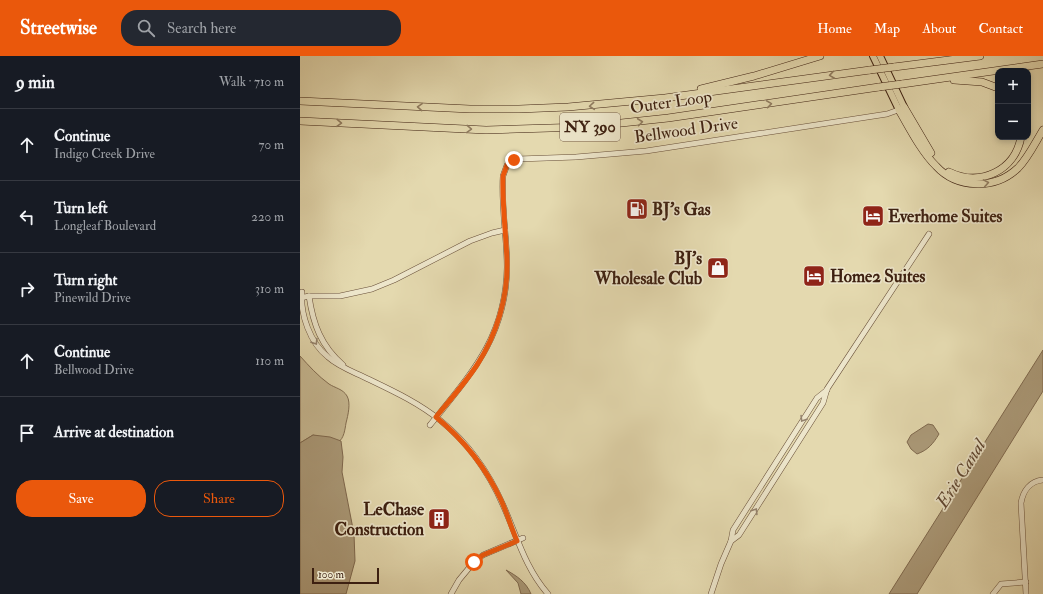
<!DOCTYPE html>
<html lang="en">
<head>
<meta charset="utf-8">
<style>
	body { margin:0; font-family:"IM FELL Double Pica",serif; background:#242831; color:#f1f3f6 }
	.controls { position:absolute; right:12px; top:12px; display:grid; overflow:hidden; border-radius:8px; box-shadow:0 2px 6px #0003 }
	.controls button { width:36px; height:36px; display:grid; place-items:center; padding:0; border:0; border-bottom:1px solid #363941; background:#171b24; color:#f1f3f6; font:20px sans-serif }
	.scale { position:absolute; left:12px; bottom:10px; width:67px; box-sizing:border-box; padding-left:4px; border:2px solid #3d2011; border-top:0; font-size:11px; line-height:14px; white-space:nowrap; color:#3d2011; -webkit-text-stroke:3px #ede6cb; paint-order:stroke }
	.stop { position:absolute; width:12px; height:12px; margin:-9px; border:3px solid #ea580c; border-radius:50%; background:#fff }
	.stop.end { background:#ea580c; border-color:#fff; box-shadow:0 1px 4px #0008 }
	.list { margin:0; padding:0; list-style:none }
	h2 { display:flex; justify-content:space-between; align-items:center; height:52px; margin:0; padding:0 16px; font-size:17px }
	h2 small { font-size:13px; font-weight:400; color:#9ea1a6 }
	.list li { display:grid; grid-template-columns:26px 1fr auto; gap:12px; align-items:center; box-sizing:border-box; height:72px; padding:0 16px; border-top:1px solid #363941 }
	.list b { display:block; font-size:15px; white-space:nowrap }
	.list p { margin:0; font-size:13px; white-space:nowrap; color:#9ea1a6 }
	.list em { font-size:13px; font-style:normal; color:#9ea1a6 }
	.actions { display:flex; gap:8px; padding:12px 16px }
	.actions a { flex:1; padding:9px 0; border:1px solid #ea580c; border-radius:16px; text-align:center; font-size:14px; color:#ea580c }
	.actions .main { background:#ea580c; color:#fff }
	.icon { flex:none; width:22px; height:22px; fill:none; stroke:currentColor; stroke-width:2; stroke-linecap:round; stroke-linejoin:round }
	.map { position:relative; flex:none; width:743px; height:538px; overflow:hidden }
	header { display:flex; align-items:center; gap:24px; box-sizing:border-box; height:56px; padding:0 20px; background:#ea580c; color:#fff }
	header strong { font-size:19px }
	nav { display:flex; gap:22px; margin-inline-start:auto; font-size:14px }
	.search { width:280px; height:36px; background:#242831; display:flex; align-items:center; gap:10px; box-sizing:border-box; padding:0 14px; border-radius:16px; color:#9ea1a6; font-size:15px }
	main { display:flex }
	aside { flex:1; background:#171b24 }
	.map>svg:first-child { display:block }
	.green { fill:#c8ba94; stroke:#826d52 }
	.water { fill:#ab9a79; stroke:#7f694f }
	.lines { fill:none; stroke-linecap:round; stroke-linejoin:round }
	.minor-casing { stroke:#674e38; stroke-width:6 }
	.major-casing { stroke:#3d2011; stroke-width:8 }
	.highway-casing { stroke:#3d2011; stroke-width:8 }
	.minor { stroke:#ede6cb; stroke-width:5 }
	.major { stroke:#e4d9af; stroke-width:6 }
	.highway { stroke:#e4d9af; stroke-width:7 }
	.highway-bridge-casing { stroke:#3d2011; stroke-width:8; stroke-linecap:butt }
	.highway-bridge { stroke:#e4d9af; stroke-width:7 }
	.oneway { stroke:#907c60 }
	.oneway2 { stroke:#95836e }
	.route { stroke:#ea580c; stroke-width:5 }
	.labels { text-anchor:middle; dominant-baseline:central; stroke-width:3.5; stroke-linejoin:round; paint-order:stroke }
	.shield { fill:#ede6cb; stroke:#725b49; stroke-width:1 }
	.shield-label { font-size:16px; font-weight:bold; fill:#3d2011 }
	.street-label { font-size:17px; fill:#3d2011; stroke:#ede6cb }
	.poi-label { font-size:17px; font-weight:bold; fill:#3d2011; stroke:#ede6cb; text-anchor:start }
	.water-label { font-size:18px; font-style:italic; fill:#5e4530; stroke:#ede6cb }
</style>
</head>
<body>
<header>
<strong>Streetwise</strong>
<div class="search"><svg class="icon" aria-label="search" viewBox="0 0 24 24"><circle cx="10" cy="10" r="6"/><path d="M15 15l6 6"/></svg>Search here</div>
<nav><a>Home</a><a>Map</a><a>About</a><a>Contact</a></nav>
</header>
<main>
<aside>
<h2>9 min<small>Walk · 710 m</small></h2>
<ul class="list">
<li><svg class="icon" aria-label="ahead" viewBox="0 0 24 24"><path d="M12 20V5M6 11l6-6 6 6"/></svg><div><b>Continue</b><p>Indigo Creek Drive</p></div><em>70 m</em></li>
<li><svg class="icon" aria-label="left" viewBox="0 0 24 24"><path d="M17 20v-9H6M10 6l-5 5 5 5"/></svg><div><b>Turn left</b><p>Longleaf Boulevard</p></div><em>220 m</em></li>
<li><svg class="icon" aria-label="right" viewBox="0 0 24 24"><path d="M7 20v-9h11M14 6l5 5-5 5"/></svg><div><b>Turn right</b><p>Pinewild Drive</p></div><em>310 m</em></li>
<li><svg class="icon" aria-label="ahead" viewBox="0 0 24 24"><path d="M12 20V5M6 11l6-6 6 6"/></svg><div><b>Continue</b><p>Bellwood Drive</p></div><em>110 m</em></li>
<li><svg class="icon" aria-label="arrive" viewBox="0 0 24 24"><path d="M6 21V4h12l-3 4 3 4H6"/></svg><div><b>Arrive at destination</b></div></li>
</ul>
<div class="actions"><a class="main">Save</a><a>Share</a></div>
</aside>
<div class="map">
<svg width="743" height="538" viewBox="0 0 743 538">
	<rect width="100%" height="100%" fill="#e4d9af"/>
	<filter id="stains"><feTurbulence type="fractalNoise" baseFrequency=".005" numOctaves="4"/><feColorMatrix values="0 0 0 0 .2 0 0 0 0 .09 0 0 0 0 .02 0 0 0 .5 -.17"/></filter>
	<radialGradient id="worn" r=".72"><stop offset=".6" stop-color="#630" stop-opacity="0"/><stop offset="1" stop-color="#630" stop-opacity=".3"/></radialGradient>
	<!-- green -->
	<path class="green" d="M0,300C9,310 18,320 29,328C35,332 43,333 47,340C51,347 48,359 46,367C45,373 44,383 38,386L13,379L0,387Z"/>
	<!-- water -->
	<g class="water">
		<polygon points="743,294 743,335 617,538 589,538"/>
		<path d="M628,368L633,369L639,378C633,388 628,394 617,398L611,393L607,386L611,379Z"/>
		<polygon points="13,379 30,381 41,385 43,401 42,416 54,478 55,505 46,538 0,538 0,387"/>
		<path d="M206,514C217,520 226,526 231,538H221L218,527Z"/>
	</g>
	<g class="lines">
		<!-- minor casing -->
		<g class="minor-casing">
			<g id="minor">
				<path d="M2,236C0,258 10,287 28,301C39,311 54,316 68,323C93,335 119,347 141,365C168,387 189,417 203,449C217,480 225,512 248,538"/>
				<path d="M9,240C13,268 21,290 43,309"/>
				<polyline points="0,242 9,240 40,240 72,233 94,224 170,185 192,177 205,174"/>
				<path d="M130,369C171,318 206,281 207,211C207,181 201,150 203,120L207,109L213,105L218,103L276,101L346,95L587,58L601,53"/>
				<polyline points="431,485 439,479 523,347 527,333 629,178"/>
				<polyline points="151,538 159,524 174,506 183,499 223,482"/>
				<polyline points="411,538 421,508 431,485 433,474 517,342 527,334"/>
				<polyline points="693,538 701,528 726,526"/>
				<path d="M726,538L721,447C723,435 730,425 743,424"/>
			</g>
		</g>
		<!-- major casing -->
		<g class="major-casing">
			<g id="major">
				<polyline points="573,0 599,54"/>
				<polyline points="580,0 604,51"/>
			</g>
		</g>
		<!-- highway casing -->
		<g class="highway-casing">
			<g id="highway">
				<polyline points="594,11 680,0"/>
				<polyline points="654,24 682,26 698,32"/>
				<polyline points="602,28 743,8"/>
				<polyline points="401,33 454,20 520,0"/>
				<polyline points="0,45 170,53 219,53 268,51 365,42 570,14"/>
				<polyline points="604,51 631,97"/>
				<path d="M599,54C610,73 621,95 636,110C657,133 695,134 718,112C728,102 735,87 743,74"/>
				<polyline points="0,65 186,74 284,71 368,62 579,31"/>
				<path d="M649,116C680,131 715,115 721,81"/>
			</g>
		</g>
		<!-- minor -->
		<use href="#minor" class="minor"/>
		<!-- major -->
		<use href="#major" class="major"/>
		<!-- highway -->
		<use href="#highway" class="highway"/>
		<!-- highway-bridge casing -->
		<g class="highway-bridge-casing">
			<g id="highway-bridge">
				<polyline points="570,14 594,11"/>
				<polyline points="579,31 602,28"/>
			</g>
		</g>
		<!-- highway-bridge -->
		<use href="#highway-bridge" class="highway-bridge"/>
	</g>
	<!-- one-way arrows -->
	<defs><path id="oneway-chevron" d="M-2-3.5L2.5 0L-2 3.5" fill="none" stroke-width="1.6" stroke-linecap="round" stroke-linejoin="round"/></defs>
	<g class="oneway">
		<use href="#oneway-chevron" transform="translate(532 19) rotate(172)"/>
		<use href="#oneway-chevron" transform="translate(469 48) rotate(-8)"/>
		<use href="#oneway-chevron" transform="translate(292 50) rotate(175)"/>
		<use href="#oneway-chevron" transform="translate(120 51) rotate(-177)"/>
		<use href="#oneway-chevron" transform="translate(340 66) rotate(-7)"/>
		<use href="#oneway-chevron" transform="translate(39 67) rotate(3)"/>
		<use href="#oneway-chevron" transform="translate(169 73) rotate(2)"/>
		<use href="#oneway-chevron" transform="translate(686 127) rotate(-10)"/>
	</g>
	<g class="oneway2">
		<use href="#oneway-chevron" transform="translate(15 286) rotate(58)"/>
		<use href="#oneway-chevron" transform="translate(503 363) rotate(122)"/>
		<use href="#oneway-chevron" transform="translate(455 455) rotate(-58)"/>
	</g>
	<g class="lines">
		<!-- route -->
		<path class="route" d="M174,506L183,499L217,485C211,471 207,457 201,444C186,412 164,384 136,361C150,344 165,327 177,309C197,278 208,241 207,205C206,177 202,148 203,120L207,109L214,104"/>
	</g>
	<!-- icons -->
	<defs>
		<g id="fuel-square" transform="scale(1.15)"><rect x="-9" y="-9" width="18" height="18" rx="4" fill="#8f2418" stroke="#ede6cb"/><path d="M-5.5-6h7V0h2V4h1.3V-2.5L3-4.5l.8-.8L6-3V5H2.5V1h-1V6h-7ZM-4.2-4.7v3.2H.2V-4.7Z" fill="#fff"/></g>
		<g id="hotel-square" transform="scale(1.15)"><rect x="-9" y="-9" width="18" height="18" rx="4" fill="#8f2418" stroke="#ede6cb"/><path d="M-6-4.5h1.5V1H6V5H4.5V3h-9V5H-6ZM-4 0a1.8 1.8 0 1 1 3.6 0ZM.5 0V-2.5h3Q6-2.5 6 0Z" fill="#fff"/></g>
		<g id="shop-square" transform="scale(1.15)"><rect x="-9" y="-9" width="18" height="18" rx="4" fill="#8f2418" stroke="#ede6cb"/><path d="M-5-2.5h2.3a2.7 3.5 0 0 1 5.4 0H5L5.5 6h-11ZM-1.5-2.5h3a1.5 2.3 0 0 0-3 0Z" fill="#fff"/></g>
		<g id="building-square" transform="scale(1.15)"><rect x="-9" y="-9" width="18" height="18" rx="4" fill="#8f2418" stroke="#ede6cb"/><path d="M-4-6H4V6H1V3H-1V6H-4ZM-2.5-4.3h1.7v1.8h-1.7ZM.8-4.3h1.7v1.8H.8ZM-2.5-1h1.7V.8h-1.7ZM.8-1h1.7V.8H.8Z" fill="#fff"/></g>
	</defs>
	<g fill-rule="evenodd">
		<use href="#fuel-square" x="337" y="153"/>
		<use href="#hotel-square" x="573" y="160"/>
		<use href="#shop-square" x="418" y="212"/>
		<use href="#hotel-square" x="514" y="220"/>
		<use href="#building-square" x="139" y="463"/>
	</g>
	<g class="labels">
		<!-- shield labels -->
		<rect class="shield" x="260" y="57" width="60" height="28" rx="3"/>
		<g class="shield-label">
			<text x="290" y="71">NY 390</text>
		</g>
		<!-- street labels -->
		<g class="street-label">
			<text transform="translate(371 46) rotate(-8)">Outer Loop</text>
			<text transform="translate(386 74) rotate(-8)">Bellwood Drive</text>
		</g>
		<!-- poi labels -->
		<g class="poi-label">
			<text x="352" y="153">BJ's Gas</text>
			<text x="588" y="160">Everhome Suites</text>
			<text x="402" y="202" text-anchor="end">BJ's<tspan x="402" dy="20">Wholesale Club</tspan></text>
			<text x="530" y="220">Home2 Suites</text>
			<text x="124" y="453" text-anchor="end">LeChase<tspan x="124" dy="20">Construction</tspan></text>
		</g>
		<!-- water labels -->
		<g class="water-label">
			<text transform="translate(661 418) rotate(-58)">Erie Canal</text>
		</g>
	</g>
	<rect width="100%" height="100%" filter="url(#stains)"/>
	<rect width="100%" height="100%" fill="url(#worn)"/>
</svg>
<div class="controls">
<button>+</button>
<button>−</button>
</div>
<div class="scale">100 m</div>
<div class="stop" style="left:174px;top:506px"></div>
<div class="stop end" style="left:214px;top:104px"></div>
</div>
</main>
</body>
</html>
